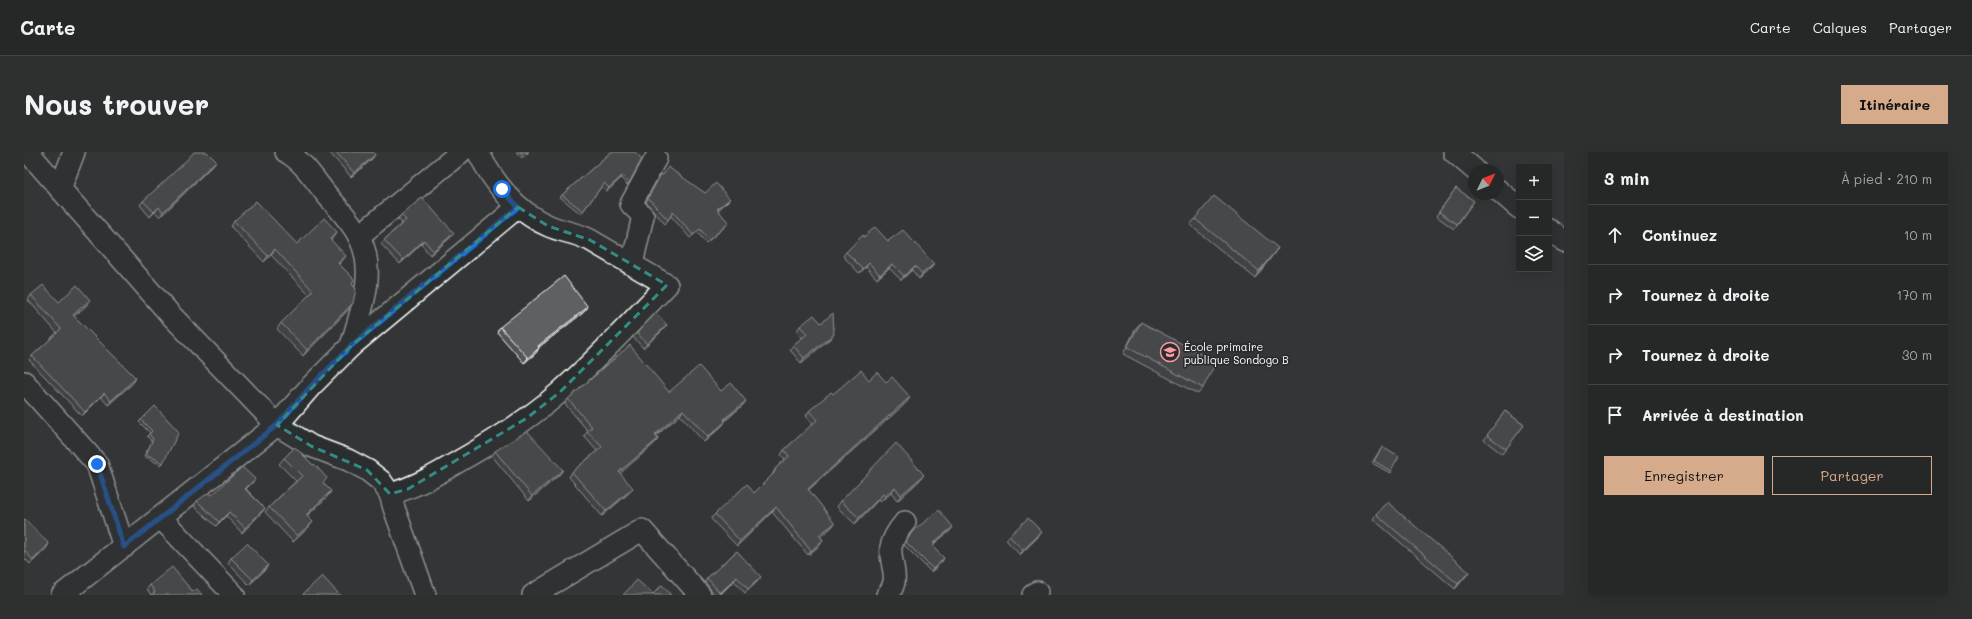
<!DOCTYPE html>
<html lang="fr">
<head>
<meta charset="utf-8">
<style>
	body { margin:0; font-family:Mali,sans-serif; background:#2e3030; color:#f1f3f6 }
	.controls { position:absolute; right:12px; top:12px; display:grid; overflow:hidden; border-radius:0px; box-shadow:0 4px 16px #0002 }
	.controls button { width:36px; height:36px; display:grid; place-items:center; padding:0; border:0; border-bottom:1px solid #424445; background:#262828; color:#f1f3f6; font:20px sans-serif }
	.compass { position:absolute; left:1444px; top:12px; width:36px; height:36px; border-radius:50%; background:#262828; box-shadow:0 4px 16px #0002; rotate:47deg }
	.stop { position:absolute; width:12px; height:12px; margin:-9px; border:3px solid #1a73e8; border-radius:50%; background:#fff }
	.stop.end { background:#1a73e8; border-color:#fff; box-shadow:0 1px 4px #0008 }
	.list { margin:0; padding:0; list-style:none }
	h2 { display:flex; justify-content:space-between; align-items:center; height:52px; margin:0; padding:0 16px; font-size:17px }
	h2 small { font-size:13px; font-weight:400; color:#a4a6a8 }
	.list li { display:grid; grid-template-columns:26px 1fr auto; gap:12px; align-items:center; box-sizing:border-box; height:60px; padding:0 16px; border-top:1px solid #424445 }
	.list b { display:block; font-size:15px; white-space:nowrap }
	.list em { font-size:13px; font-style:normal; color:#a4a6a8 }
	.actions { display:flex; gap:8px; padding:12px 16px }
	.actions a { flex:1; padding:9px 0; border:1px solid #d6ab8b; border-radius:0px; text-align:center; font-size:14px; color:#d6ab8b }
	.actions .main { background:#d6ab8b; color:#111 }
	.icon { flex:none; width:22px; height:22px; fill:none; stroke:currentColor; stroke-width:2; stroke-linecap:round; stroke-linejoin:round }
	.map { position:relative; flex:none; width:1540px; height:443px; overflow:hidden; border-radius:0px }
	header { display:flex; align-items:center; gap:24px; box-sizing:border-box; height:56px; padding:0 20px; background:#262828; border-bottom:1px solid #424445 }
	header strong { font-size:19px }
	nav { display:flex; gap:22px; margin-inline-start:auto; font-size:14px }
	.intro { display:flex; align-items:center; justify-content:space-between; box-sizing:border-box; height:96px; padding:0 24px }
	h1 { margin:0; font-size:28px }
	.button { padding:10px 18px; border-radius:0px; background:#d6ab8b; color:#111; font-size:14px; font-weight:700 }
	main { display:flex; gap:24px; padding:0 24px }
	aside { flex:1; background:#262828; border-radius:0px; box-shadow:0 4px 16px #0002 }
	.map>svg:first-child { display:block }
	.lines { fill:none; stroke-linecap:round; stroke-linejoin:round }
	.minor-casing { stroke:#fff; stroke-width:24 }
	.minor { stroke:#2a2d2e; stroke-width:21 }
	.wall { fill:#525354; stroke:#fff }
	.shaded-wall { fill:#424445; stroke:#fff }
	.building { fill:#5f6162; stroke:#fff }
	.route { stroke:#1a73e8; stroke-width:5 }
	.marked { fill:none; stroke:#338b84; stroke-width:3; stroke-dasharray:8 5; stroke-linejoin:round }
	.labels { text-anchor:middle; dominant-baseline:central; stroke-width:3.5; stroke-linejoin:round; paint-order:stroke }
	.poi-label { font-size:11px; fill:#fff; stroke:#2a2d2e; text-anchor:start }
</style>
</head>
<body>
<header>
<strong>Carte</strong>
<nav><a>Carte</a><a>Calques</a><a>Partager</a></nav>
</header>
<div class="intro"><h1>Nous trouver</h1><a class="button">Itinéraire</a></div>
<main>
<div class="map">
<svg width="1540" height="443" viewBox="0 0 1540 443">
	<rect width="100%" height="100%" fill="#333536"/>
	<filter id="ink" filterUnits="userSpaceOnUse"><feTurbulence type="fractalNoise" baseFrequency=".025" numOctaves="2"/><feDisplacementMap in="SourceGraphic" scale="8" xChannelSelector="R" yChannelSelector="G"/><feConvolveMatrix kernelMatrix="1 2 1 2 8 2 1 2 1" color-interpolation-filters="sRGB"/></filter>
	<g filter="url(#ink)">
		<g class="lines">
			<!-- minor casing -->
			<g class="minor-casing">
				<g id="minor">
					<polyline points="4,0 145,161 253,273 287,294 324,308 343,318 357,329 366,342 370,356 401,443"/>
					<path d="M262,0C279,9 290,27 302,42C313,55 326,68 334,83C354,118 337,159 327,194"/>
					<polyline points="1430,0 1451,18"/>
					<polyline points="36,37 50,0"/>
					<polyline points="1474,38 1495,56"/>
					<polyline points="1525,78 1540,89"/>
					<polyline points="335,84 437,0"/>
					<polyline points="608,112 619,64 607,52 632,6"/>
					<polyline points="0,230 73,312 100,395"/>
					<path d="M366,342C392,335 415,321 437,308C472,288 505,267 535,241C573,208 608,169 643,133L566,88C553,81 539,80 525,74C493,61 469,30 454,0"/>
					<polyline points="137,366 210,443"/>
					<polyline points="38,443 253,273 287,234 327,194 494,55"/>
					<polyline points="509,443 618,378 676,443"/>
					<path d="M863,443C878,428 865,412 867,395C869,385 875,377 881,370"/>
					<polyline points="1009,443 1013,440"/>
				</g>
			</g>
			<!-- minor -->
			<use href="#minor" class="minor"/>
		</g>
		<!-- wall -->
		<g class="wall">
			<polygon points="305,0 349,0 348,7 327,25"/>
			<polygon points="492,0 505,0 498,6"/>
			<polygon points="587,0 605,31 603,33 597,26 583,39 578,34 557,62 536,45 538,43"/>
			<polygon points="192,9 189,13 136,65 131,60 126,65 116,53 119,49"/>
			<polygon points="637,22 639,23 681,41 706,47 703,50 694,58 702,74 682,91 673,80 666,86 647,64 641,72 622,50"/>
			<polygon points="1432,36 1450,49 1430,77 1412,64"/>
			<polygon points="377,63 430,81 427,85 406,103 397,92 376,112 357,92 360,88 378,71 374,67"/>
			<polygon points="1171,67 1254,96 1231,126 1166,73"/>
			<polygon points="210,69 273,92 309,86 307,88 318,109 315,112 328,132 326,156 279,204 253,177 257,171 285,143 247,103 240,110 207,75"/>
			<polygon points="840,85 864,89 910,112 907,116 895,127 888,118 877,128 865,116 853,127 842,115 835,121 819,104 822,100"/>
			<polygon points="7,143 35,150 64,152 50,164 109,231 84,253 77,245 58,264 5,208 8,204 33,181 4,148"/>
			<polygon points="560,160 515,195 512,201 500,211 473,180 476,175"/>
			<polygon points="1117,170 1179,236 1174,242 1099,202 1112,176"/>
			<polygon points="797,171 807,186 777,211 766,198 769,193 778,186 773,179 776,174"/>
			<polygon points="639,178 619,196 609,185 613,181"/>
			<polygon points="845,228 862,230 883,250 784,338 808,375 796,384 799,388 796,393 784,403 748,360 713,394 687,367 691,362 730,341 748,323 749,321 752,316 761,307 757,303 760,298 789,272 782,264 785,259 809,242"/>
			<polygon points="697,239 722,249 718,254 701,269 698,274 680,290 656,263 632,284 634,287 631,291 596,321 605,341 578,364 545,325 548,320 573,299 560,284 564,279 541,252 544,247 645,240"/>
			<polygon points="131,254 139,311 137,313 120,304 128,290 123,284 126,281 115,270"/>
			<polygon points="1481,259 1500,273 1478,302 1460,288"/>
			<polygon points="1356,298 1367,319 1366,321 1348,311"/>
			<polygon points="471,299 535,323 505,349 468,304"/>
			<polygon points="260,306 300,332 307,339 303,345 283,364 284,376 269,390 241,360 245,355 272,329 255,312"/>
			<polygon points="895,329 873,349 867,341 856,350 854,348 831,372 813,355 817,349"/>
			<polygon points="228,331 222,337 241,356 238,360 218,381 202,364 192,374 170,354 173,349 188,343"/>
			<polygon points="1352,362 1442,424 1431,437 1349,367"/>
			<polygon points="0,368 22,397 6,412 0,406"/>
			<polygon points="926,379 910,391 909,395 918,410 907,420 880,393 888,380"/>
			<polygon points="985,384 1014,385 996,403 982,388"/>
			<polygon points="713,399 734,429 721,441 710,429 696,443 691,443 681,430 683,426"/>
			<polygon points="207,406 241,418 225,433 204,411"/>
			<polygon points="126,433 169,440 127,443 123,437"/>
		</g>
		<!-- shaded-wall -->
		<g class="shaded-wall">
			<polygon points="351,3 348,7 327,25 330,21"/>
			<polygon points="192,9 189,13 136,65 139,60"/>
			<polygon points="598,24 597,26 583,39 585,36"/>
			<polygon points="706,47 703,50 691,61 693,57"/>
			<polygon points="135,55 131,60 126,65 130,60"/>
			<polygon points="313,80 309,86 302,92 306,87"/>
			<polygon points="430,81 427,85 406,103 409,99"/>
			<polygon points="400,88 397,92 376,112 379,108"/>
			<polygon points="1254,96 1249,103 1231,126 1235,119"/>
			<polygon points="251,97 247,103 240,110 244,104"/>
			<polygon points="322,104 318,109 311,116 314,111"/>
			<polygon points="845,111 842,115 835,121"/>
			<polygon points="868,112 865,116 853,127 856,123"/>
			<polygon points="910,112 907,116 895,127 898,122"/>
			<polygon points="891,114 888,118 877,128 880,124"/>
			<polygon points="66,148 64,152 46,168 49,163"/>
			<polygon points="329,151 326,156 279,204 283,198"/>
			<polygon points="564,155 560,160 510,199 514,194"/>
			<polygon points="643,173 639,178 619,196 623,192"/>
			<polygon points="810,182 807,186 777,211 780,206"/>
			<polygon points="515,196 512,201 500,211 504,206"/>
			<polygon points="112,226 109,231 84,253 87,249"/>
			<polygon points="80,241 77,245 58,264 61,260"/>
			<polygon points="886,245 883,250 780,342 784,337"/>
			<polygon points="722,249 718,254 696,272 700,267"/>
			<polygon points="659,258 656,263 627,288 631,283"/>
			<polygon points="701,270 698,274 680,290 684,285"/>
			<polygon points="634,287 631,291 592,325 595,320"/>
			<polygon points="539,318 535,323 505,349 508,344"/>
			<polygon points="900,323 895,329 873,349 877,343"/>
			<polygon points="231,327 228,331 218,341 221,337"/>
			<polygon points="871,335 867,341 856,350 861,344"/>
			<polygon points="609,336 605,341 578,364 582,359"/>
			<polygon points="307,339 303,345 277,369 282,363"/>
			<polygon points="859,342 854,348 831,372 835,366"/>
			<polygon points="752,355 748,360 713,394 716,389"/>
			<polygon points="241,356 238,360 218,381 221,376"/>
			<polygon points="205,360 202,364 192,374 195,370"/>
			<polygon points="289,370 284,376 269,390 273,384"/>
			<polygon points="811,371 808,375 792,388 795,383"/>
			<polygon points="929,375 926,379 907,394 909,391"/>
			<polygon points="1018,380 1014,385 996,403 999,398"/>
			<polygon points="799,388 796,393 784,403 787,399"/>
			<polygon points="25,392 22,397 6,412 9,408"/>
			<polygon points="920,406 918,410 907,420 909,417"/>
			<polygon points="244,413 241,418 225,433 229,428"/>
			<polygon points="1445,420 1442,424 1431,437 1434,432"/>
			<polygon points="713,425 710,429 696,443 695,443"/>
			<polygon points="737,425 734,429 721,441 724,437"/>
		</g>
		<!-- building -->
		<g class="building">
			<polygon points="170,0 183,0 192,9 139,60 135,55 130,60 119,49 159,12"/>
			<polygon points="312,0 349,0 351,3 330,21"/>
			<polygon points="496,0 504,0 500,4"/>
			<polygon points="587,0 611,0 618,7 605,31 598,24 585,36 580,31 559,59 538,43"/>
			<polygon points="644,15 681,41 692,31 706,47 693,57 705,71 685,88 676,77 669,83 649,60 644,68 624,46 637,22 639,23"/>
			<polygon points="1432,36 1450,49 1433,72 1415,60"/>
			<polygon points="1190,44 1254,96 1235,119 1171,67"/>
			<polygon points="398,46 430,81 409,99 400,88 379,108 360,88 382,68 377,63"/>
			<polygon points="232,49 273,92 300,66 313,80 306,87 322,104 314,111 330,127 328,132 332,137 329,151 283,198 257,171 289,139 251,97 244,104 210,69"/>
			<polygon points="851,75 864,89 879,78 910,112 898,122 891,114 880,124 868,112 856,123 845,111 839,117 822,100 839,83 840,85"/>
			<polygon points="540,124 564,155 514,194 515,196 504,206 476,175"/>
			<polygon points="19,133 35,150 53,133 66,148 49,163 112,226 87,249 80,241 61,260 8,204 37,177 7,143"/>
			<polygon points="632,161 643,173 623,192 613,181"/>
			<polygon points="809,161 810,182 780,206 769,193 783,182 776,174 790,163 797,171"/>
			<polygon points="1117,170 1192,210 1179,236 1103,195"/>
			<polygon points="606,193 645,240 675,214 697,239 707,231 722,249 700,267 701,270 684,285 659,258 631,283 634,287 595,320 609,336 582,359 548,320 578,295 563,279 568,275 544,247"/>
			<polygon points="837,218 845,228 853,220 862,230 868,225 886,245 784,337 811,371 795,383 799,388 787,399 752,355 716,389 691,362 723,332 730,341 750,321 752,316 765,304 760,298 793,268 785,259 807,240 809,242"/>
			<polygon points="131,254 155,280 139,311 122,302 129,287 125,282 128,279 117,268"/>
			<polygon points="1481,259 1500,273 1482,297 1463,283"/>
			<polygon points="503,279 539,318 508,344 471,299"/>
			<polygon points="872,291 900,323 877,343 871,335 861,344 859,342 835,366 817,349"/>
			<polygon points="271,295 289,313 290,312 303,326 299,331 307,339 282,363 289,370 273,384 245,355 278,324 260,306"/>
			<polygon points="1358,295 1375,305 1367,319 1350,309"/>
			<polygon points="218,315 231,327 221,337 241,356 221,376 205,360 195,370 173,349 184,341 188,343"/>
			<polygon points="1363,350 1445,420 1434,432 1352,362"/>
			<polygon points="915,358 929,375 909,391 911,393 909,395 920,406 909,417 882,390 888,380"/>
			<polygon points="1004,366 1018,380 999,398 985,384"/>
			<polygon points="1,367 25,392 9,408 0,398 0,368"/>
			<polygon points="223,391 244,413 229,428 207,406"/>
			<polygon points="713,399 737,425 724,437 713,425 696,441 683,426"/>
			<polygon points="148,415 169,440 173,437 178,443 127,443 131,440 126,433"/>
			<polygon points="298,424 316,443 278,443"/>
			<polygon points="613,428 629,442 638,433 647,443 599,443"/>
		</g>
	</g>
	<g class="lines" filter="url(#ink)">
		<!-- route -->
		<polyline class="route" points="73,312 100,395 253,273 287,234 327,194 494,55 478,37"/>
	</g>
	<!-- marked area -->
	<path d="M0 0H1540V443H0ZM494,55L524,74L566,88L643,133L536,240L503,266L384,337L366,342L343,318L287,294L253,273L327,194Z" fill="#333536" fill-opacity=".55" fill-rule="evenodd"/>
	<path class="marked" d="M494,55L524,74L566,88L643,133L536,240L503,266L384,337L366,342L343,318L287,294L253,273L327,194Z"/>
	<!-- icons -->
	<defs>
		<g id="school-ring" transform="scale(1)"><circle r="9.5" fill="#2a2d2e" stroke="#ff9aa2" stroke-width="1.5"/><path d="M0-5L7-2L0 1L-7-2ZM-4 1L0 2.5L4 1V4Q0 6-4 4Z" fill="#ff9aa2"/></g>
	</defs>
	<g fill-rule="evenodd">
		<use href="#school-ring" x="1146" y="200"/>
	</g>
	<g class="labels">
		<!-- poi labels -->
		<g class="poi-label">
			<text x="1160" y="194">École primaire<tspan x="1160" dy="13">publique Sondogo B</tspan></text>
		</g>
	</g>
</svg>
<div class="controls">
<button>+</button>
<button>−</button>
<button><svg class="icon" aria-label="layers" viewBox="0 0 24 24"><path d="M12 4l9 5-9 5-9-5zM3 14l9 5 9-5"/></svg></button>
</div>
<svg class="compass" viewBox="-18 -18 36 36"><path d="M0-13l5 13h-10z" fill="#e53935"/><path d="M0 13l5-13h-10z" fill="#a4a6a8"/></svg>
<div class="stop" style="left:478px;top:37px"></div>
<div class="stop end" style="left:73px;top:312px"></div>
</div>
<aside>
<h2>3 min<small>À pied · 210 m</small></h2>
<ul class="list">
<li><svg class="icon" aria-label="ahead" viewBox="0 0 24 24"><path d="M12 20V5M6 11l6-6 6 6"/></svg><div><b>Continuez</b></div><em>10 m</em></li>
<li><svg class="icon" aria-label="right" viewBox="0 0 24 24"><path d="M7 20v-9h11M14 6l5 5-5 5"/></svg><div><b>Tournez à droite</b></div><em>170 m</em></li>
<li><svg class="icon" aria-label="right" viewBox="0 0 24 24"><path d="M7 20v-9h11M14 6l5 5-5 5"/></svg><div><b>Tournez à droite</b></div><em>30 m</em></li>
<li><svg class="icon" aria-label="arrive" viewBox="0 0 24 24"><path d="M6 21V4h12l-3 4 3 4H6"/></svg><div><b>Arrivée à destination</b></div></li>
</ul>
<div class="actions"><a class="main">Enregistrer</a><a>Partager</a></div>
</aside>
</main>
</body>
</html>
